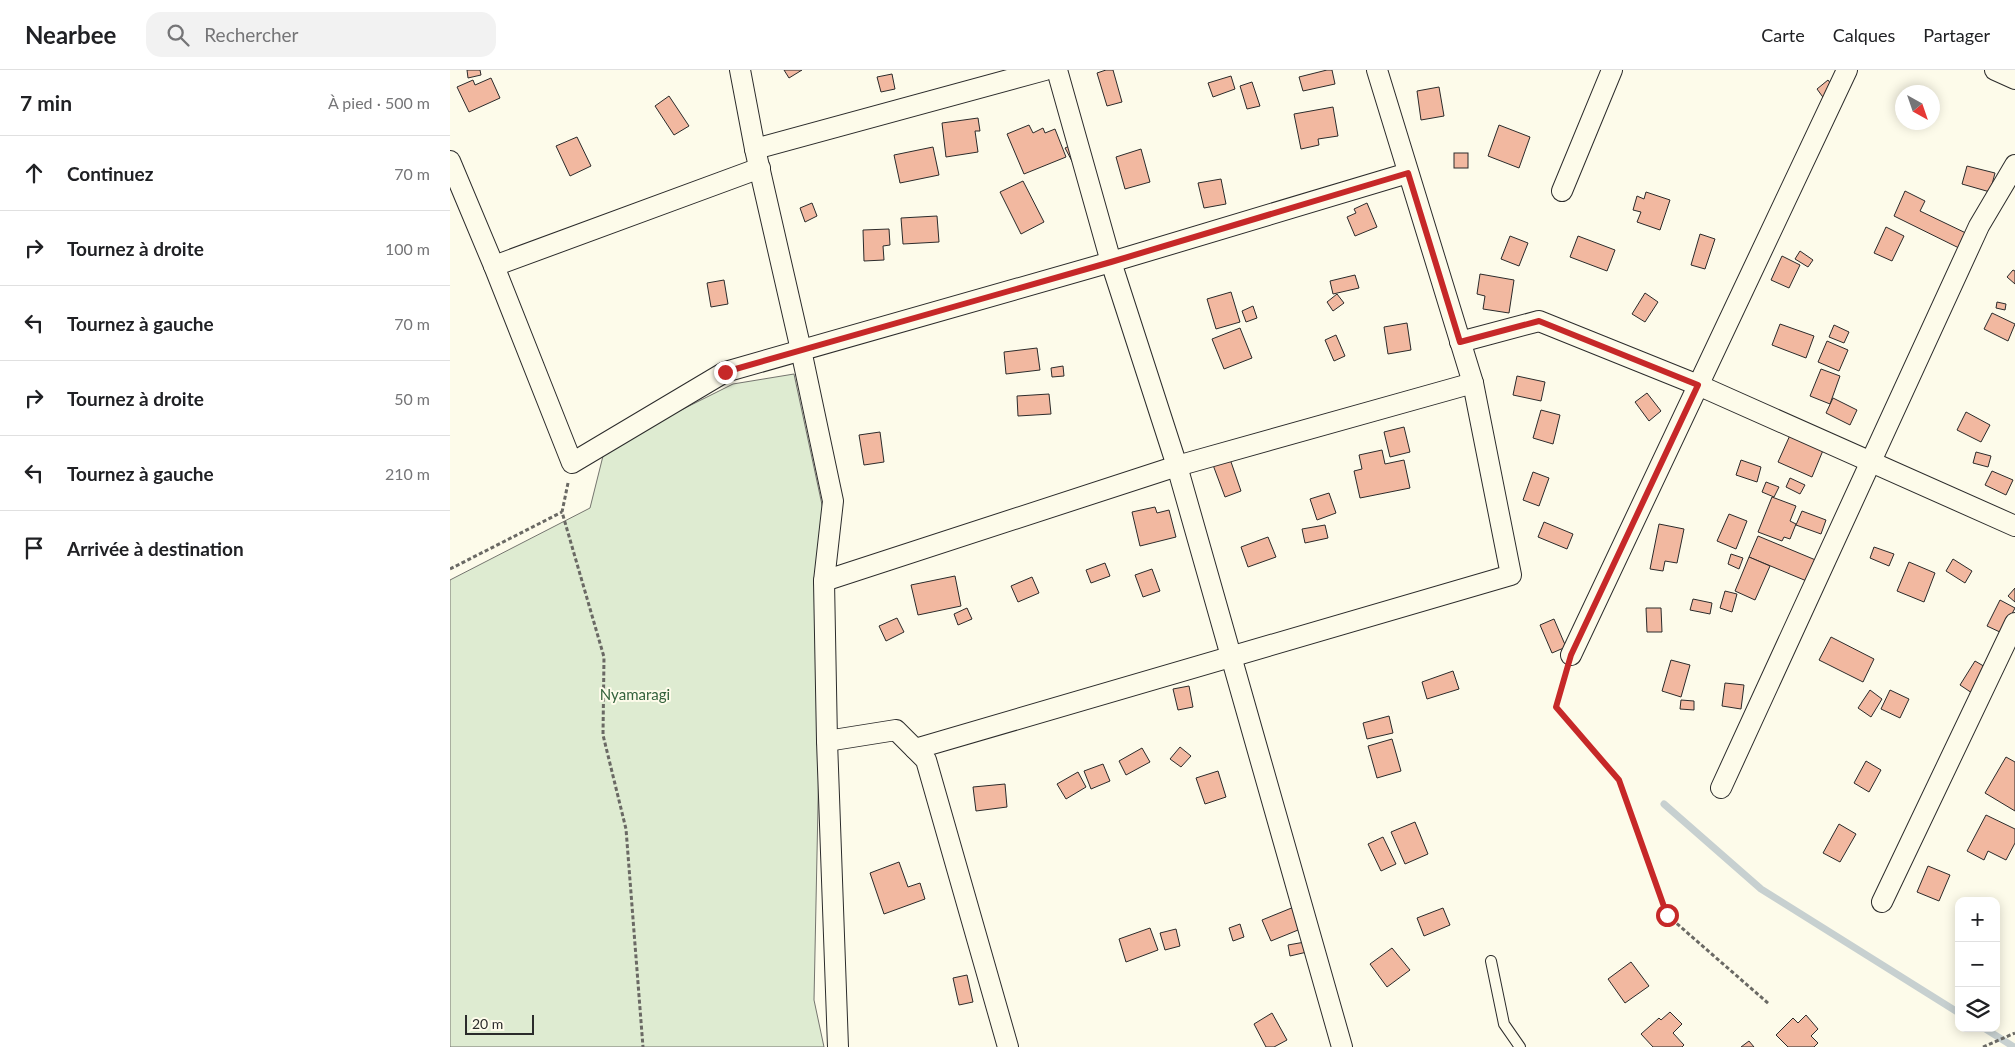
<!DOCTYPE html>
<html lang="fr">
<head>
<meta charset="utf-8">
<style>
	body { margin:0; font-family:Lato,sans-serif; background:#f2f2f2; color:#202124 }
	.controls { position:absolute; right:15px; bottom:15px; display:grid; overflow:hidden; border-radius:10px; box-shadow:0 2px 12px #0003 }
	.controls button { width:45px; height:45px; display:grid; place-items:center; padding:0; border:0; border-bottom:1px solid #e0e0e0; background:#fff; color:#202124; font:25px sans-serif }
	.compass { position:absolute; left:1445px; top:15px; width:45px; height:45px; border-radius:50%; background:#fff; box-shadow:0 2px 12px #0003; rotate:140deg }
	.scale { position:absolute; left:15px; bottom:12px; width:69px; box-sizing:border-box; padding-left:5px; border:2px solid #2b2b2b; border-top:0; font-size:14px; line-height:18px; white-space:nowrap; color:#2b2b2b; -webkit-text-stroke:4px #fdfbea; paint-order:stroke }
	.stop { position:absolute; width:15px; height:15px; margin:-11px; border:4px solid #c62828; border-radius:50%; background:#fff }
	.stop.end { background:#c62828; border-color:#fff; box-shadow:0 1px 5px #0008 }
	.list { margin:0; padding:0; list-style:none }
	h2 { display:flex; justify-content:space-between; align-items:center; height:65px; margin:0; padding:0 20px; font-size:21px }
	h2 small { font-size:16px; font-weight:400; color:#757577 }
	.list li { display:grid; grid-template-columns:32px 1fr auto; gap:15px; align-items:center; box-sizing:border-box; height:75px; padding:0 20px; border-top:1px solid #e0e0e0 }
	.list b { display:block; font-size:19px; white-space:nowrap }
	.list em { font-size:16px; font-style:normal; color:#757577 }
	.icon { flex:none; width:28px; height:28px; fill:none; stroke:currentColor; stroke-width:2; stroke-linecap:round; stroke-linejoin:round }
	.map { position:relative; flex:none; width:1565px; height:977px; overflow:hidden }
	header { display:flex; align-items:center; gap:30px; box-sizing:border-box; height:70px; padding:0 25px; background:#fff; border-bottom:1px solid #e0e0e0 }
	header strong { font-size:24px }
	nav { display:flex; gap:28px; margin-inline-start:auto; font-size:18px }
	.search { width:350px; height:45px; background:#f2f2f2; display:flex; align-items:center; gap:12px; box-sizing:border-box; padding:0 18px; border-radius:15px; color:#757577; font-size:19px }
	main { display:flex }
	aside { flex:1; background:#fff }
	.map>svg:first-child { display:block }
	.green { fill:#deebd1; stroke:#74746e }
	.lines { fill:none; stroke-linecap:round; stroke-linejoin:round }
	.stream { stroke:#c7d0d0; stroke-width:7 }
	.building { fill:#f2b8a0; stroke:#2b2b2b }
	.lane-casing { stroke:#2b2b2b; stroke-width:12 }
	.street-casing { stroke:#2b2b2b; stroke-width:22 }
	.path { stroke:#6a6964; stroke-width:3; stroke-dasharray:4 2.5; stroke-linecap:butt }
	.lane { stroke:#fdfbea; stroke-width:10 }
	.street { stroke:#fdfbea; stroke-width:20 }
	.route { stroke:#c62828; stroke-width:6 }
	.labels { text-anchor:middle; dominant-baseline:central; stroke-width:4; stroke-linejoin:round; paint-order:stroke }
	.park-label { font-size:15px; fill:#34623c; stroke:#fdfbea }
</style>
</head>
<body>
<header>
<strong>Nearbee</strong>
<div class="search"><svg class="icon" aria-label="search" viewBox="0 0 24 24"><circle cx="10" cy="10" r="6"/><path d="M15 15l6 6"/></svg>Rechercher</div>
<nav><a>Carte</a><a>Calques</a><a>Partager</a></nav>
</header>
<main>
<aside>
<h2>7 min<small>À pied · 500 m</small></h2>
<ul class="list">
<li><svg class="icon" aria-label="ahead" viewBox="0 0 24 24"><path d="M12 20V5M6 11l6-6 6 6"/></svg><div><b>Continuez</b></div><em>70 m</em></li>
<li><svg class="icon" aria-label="right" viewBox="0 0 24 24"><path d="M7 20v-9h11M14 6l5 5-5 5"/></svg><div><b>Tournez à droite</b></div><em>100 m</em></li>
<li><svg class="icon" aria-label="left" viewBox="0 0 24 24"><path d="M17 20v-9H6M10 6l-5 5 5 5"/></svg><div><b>Tournez à gauche</b></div><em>70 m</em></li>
<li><svg class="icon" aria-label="right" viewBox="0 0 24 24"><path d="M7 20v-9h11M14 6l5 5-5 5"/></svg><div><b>Tournez à droite</b></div><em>50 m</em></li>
<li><svg class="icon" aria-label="left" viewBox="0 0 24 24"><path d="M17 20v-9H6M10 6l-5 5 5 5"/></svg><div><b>Tournez à gauche</b></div><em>210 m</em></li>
<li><svg class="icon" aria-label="arrive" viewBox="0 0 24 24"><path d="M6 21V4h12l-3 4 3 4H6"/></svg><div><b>Arrivée à destination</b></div></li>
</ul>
</aside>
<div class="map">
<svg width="1565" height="977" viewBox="0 0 1565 977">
	<rect width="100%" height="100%" fill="#fdfbea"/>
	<!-- green -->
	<polygon class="green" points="344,304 374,444 364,930 374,977 0,977 0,510 140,438 155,378 283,314"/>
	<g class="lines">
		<!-- stream -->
		<g class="stream">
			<polyline points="1214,734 1311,819 1509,943"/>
			<polyline points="1534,958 1564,977"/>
		</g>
	</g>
	<!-- building -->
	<g class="building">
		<polygon points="17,0 30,0 31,5 18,8"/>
		<polygon points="334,0 352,0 339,8"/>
		<polygon points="656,0 663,0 672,32 657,36 647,3"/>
		<polygon points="877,0 882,0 885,14 853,21 849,7"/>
		<polygon points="442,4 445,19 431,22 427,7"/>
		<polygon points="781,6 785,19 763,27 758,13"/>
		<polygon points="41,8 50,28 19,42 7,17 23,10 25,15"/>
		<polygon points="1378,10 1386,21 1375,30 1367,19"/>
		<polygon points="802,12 810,36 797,39 790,16"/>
		<polygon points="989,17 994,46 971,50 967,21"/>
		<polygon points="219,26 239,56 224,65 205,36"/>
		<polygon points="883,37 888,66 868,69 869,75 851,79 844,44"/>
		<polygon points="528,48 530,61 525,61 528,82 496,87 492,53"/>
		<polygon points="579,55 583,63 593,58 595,63 605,59 616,87 574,104 557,64"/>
		<polygon points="1049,55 1080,67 1069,98 1038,86"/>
		<polygon points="127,67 141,96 120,106 106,76"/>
		<polygon points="626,73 633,88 623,93 615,78"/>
		<polygon points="483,77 489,105 450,113 444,85"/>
		<polygon points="691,79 700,112 675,119 666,87"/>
		<rect x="1004" y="83" width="14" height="15"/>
		<polygon points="1517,96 1545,103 1540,122 1512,114"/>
		<polygon points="771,109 776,134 754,138 748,113"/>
		<polygon points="573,111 594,152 571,164 550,122"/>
		<polygon points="1455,121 1475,131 1470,141 1520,165 1513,180 1444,146"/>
		<polygon points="1196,122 1220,130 1210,160 1187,152 1191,142 1183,140 1187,126 1194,129"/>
		<polygon points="362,133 367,146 355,152 350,138"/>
		<polygon points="917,133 927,157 905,166 897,147 906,143 904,139"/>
		<polygon points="487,146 489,172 453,174 451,148"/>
		<polygon points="1436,157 1454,166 1442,191 1424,183"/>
		<polygon points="439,159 440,175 433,176 434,190 414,191 413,160"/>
		<polygon points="1250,164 1265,169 1255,199 1241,195"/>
		<polygon points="1060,166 1078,173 1069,196 1051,189"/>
		<polygon points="1128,166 1165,180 1157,201 1120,187"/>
		<polygon points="1350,181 1363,190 1358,197 1345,189"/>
		<polygon points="1332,186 1350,195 1339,218 1321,210"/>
		<polygon points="1563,200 1565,201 1565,214 1557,207"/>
		<polygon points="1030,204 1064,210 1059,243 1033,239 1035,226 1027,224"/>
		<polygon points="905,205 909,218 883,224 880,211"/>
		<polygon points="274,210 278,234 261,237 257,213"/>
		<polygon points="781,222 790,252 766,259 757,229"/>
		<polygon points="1195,223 1208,232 1195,252 1182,244"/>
		<polygon points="887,224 894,233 883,241 877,232"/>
		<polygon points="1547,232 1556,234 1555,240 1546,238"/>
		<polygon points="803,236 807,248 796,252 792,241"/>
		<polygon points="1542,243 1565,254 1558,271 1534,259"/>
		<polygon points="957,253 961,280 938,284 934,257"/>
		<polygon points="1330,254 1364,266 1356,288 1322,275"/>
		<polygon points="1384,255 1399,262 1394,273 1379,267"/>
		<polygon points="790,258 802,288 774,299 762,269"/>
		<polygon points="886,265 895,286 884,291 875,270"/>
		<polygon points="1377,271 1398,280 1389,301 1368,292"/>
		<polygon points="587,278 590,300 556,304 554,282"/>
		<polygon points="613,296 614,306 602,307 601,298"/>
		<polygon points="1371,299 1390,306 1380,334 1360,326"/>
		<polygon points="1067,306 1095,312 1091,331 1063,325"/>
		<polygon points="1197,323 1211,341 1199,351 1185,332"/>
		<polygon points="599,324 601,344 568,346 567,326"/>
		<polygon points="1383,328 1407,340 1400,355 1376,343"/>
		<polygon points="1091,340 1110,345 1103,374 1083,368"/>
		<polygon points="1516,342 1540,355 1531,372 1507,360"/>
		<polygon points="954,357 960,382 940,387 934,362"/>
		<polygon points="430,362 434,392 414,395 409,365"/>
		<polygon points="1341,363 1374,378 1362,407 1328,392"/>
		<polygon points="932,380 935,394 954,390 960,418 910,428 904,401 912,399 909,385"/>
		<polygon points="1526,382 1541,386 1538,397 1523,393"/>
		<polygon points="780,389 791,421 775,427 763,395"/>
		<polygon points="1291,390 1311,397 1307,412 1286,405"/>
		<polygon points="1542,401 1563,410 1556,425 1535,415"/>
		<polygon points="1083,402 1099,408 1089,436 1073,430"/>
		<polygon points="1340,408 1355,415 1350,424 1336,417"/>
		<polygon points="1316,412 1329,417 1324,427 1312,422"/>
		<polygon points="879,423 886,443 867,450 860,429"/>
		<polygon points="1322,427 1346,436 1340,451 1346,454 1340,469 1334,467 1332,471 1308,462"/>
		<polygon points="705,437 707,443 719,440 726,467 690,476 682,442"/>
		<polygon points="1352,441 1376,450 1371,464 1346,455"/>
		<polygon points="1279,444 1297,451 1286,479 1267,471"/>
		<polygon points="1094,452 1123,464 1117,479 1088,467"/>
		<polygon points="1209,454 1234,459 1227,493 1215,491 1213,501 1200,499"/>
		<polygon points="875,455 878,468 855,473 852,459"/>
		<polygon points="1308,466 1368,491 1359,512 1299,487"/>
		<polygon points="818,467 826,487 798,497 791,477"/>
		<polygon points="1424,477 1444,484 1439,496 1420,488"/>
		<polygon points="1281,484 1293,488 1289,499 1278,494"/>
		<polygon points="1299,487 1320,496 1305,530 1285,521"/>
		<polygon points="1503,489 1522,501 1515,513 1496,501"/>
		<polygon points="1459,492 1485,503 1474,532 1447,521"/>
		<polygon points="655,493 660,506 641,513 636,500"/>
		<polygon points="702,499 710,521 693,527 685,505"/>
		<polygon points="505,506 511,536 468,545 461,515"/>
		<polygon points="582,507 589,523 568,532 561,516"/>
		<polygon points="1565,518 1565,532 1558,526"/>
		<polygon points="1275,521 1287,524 1282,542 1270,538"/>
		<polygon points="1243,529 1262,533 1260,544 1240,540"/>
		<polygon points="1550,530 1565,538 1552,563 1537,556"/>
		<polygon points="517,538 522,549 508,555 504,544"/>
		<polygon points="1196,538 1211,538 1212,562 1197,562"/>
		<polygon points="447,548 454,562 436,571 429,556"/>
		<polygon points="1104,549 1116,577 1102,583 1090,555"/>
		<polygon points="1381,567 1424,589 1413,612 1369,590"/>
		<polygon points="1221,590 1240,595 1231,627 1212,621"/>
		<polygon points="1525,591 1537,598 1522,623 1510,615"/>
		<polygon points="1003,601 1009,619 977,629 972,612"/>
		<polygon points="1275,613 1294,615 1291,639 1272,636"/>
		<polygon points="739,616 743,637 728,640 723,619"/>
		<polygon points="1420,620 1432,629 1421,647 1408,638"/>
		<polygon points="1440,620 1459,629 1450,648 1431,639"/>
		<polygon points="1231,630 1244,631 1244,640 1230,639"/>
		<polygon points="939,646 943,663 917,669 913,653"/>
		<polygon points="942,669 951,701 927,708 918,676"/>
		<polygon points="730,677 741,686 731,697 720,689"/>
		<polygon points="692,678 700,692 676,705 669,691"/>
		<polygon points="1556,687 1565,692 1565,741 1535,723"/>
		<polygon points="1416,691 1431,700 1419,722 1404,713"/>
		<polygon points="653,694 660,711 641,719 634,701"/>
		<polygon points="768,701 776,727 755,734 746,708"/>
		<polygon points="628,702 636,717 616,729 607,714"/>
		<polygon points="555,714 557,737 526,741 523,717"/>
		<polygon points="1536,745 1565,759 1565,773 1556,790 1538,781 1534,790 1517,781"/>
		<polygon points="965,752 978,784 955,794 941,762"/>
		<polygon points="1389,754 1406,764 1390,792 1373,783"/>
		<polygon points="933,767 946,794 931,801 918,774"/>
		<polygon points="449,792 458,817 470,813 475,829 434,844 420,803"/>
		<polygon points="1478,796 1500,805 1489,831 1467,822"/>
		<polygon points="844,837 853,858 821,871 812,850"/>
		<polygon points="993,838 1000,855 974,866 967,848"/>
		<polygon points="790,854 794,867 783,871 779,858"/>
		<polygon points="700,858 708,880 676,892 669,869"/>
		<polygon points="726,859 730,876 715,880 710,863"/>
		<polygon points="855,872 857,882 840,886 838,875"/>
		<polygon points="942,878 960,900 937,917 920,894"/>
		<polygon points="1181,892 1199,916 1175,933 1158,909"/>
		<polygon points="517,905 523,932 509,935 503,908"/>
		<polygon points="1220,942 1232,954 1223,963 1234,975 1232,977 1203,977 1191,964 1209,948 1211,950"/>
		<polygon points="822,943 837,970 824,977 816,977 804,954"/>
		<polygon points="1356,945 1368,959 1361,966 1368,973 1364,977 1338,977 1326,965 1343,948 1348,953"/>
		<polygon points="1299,971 1304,977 1291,977"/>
	</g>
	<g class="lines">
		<!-- lane casing -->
		<g class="lane-casing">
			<polyline id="lane" points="1041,891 1054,954 1070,977"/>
		</g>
		<!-- street casing -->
		<g class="street-casing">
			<g id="street">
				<polyline points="290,0 305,79 351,280 383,431 374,511 377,671 388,977"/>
				<polyline points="607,0 661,192 727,396 892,977"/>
				<polyline points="1545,0 1565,9"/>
				<polyline points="305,79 595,0"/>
				<polyline points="0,91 44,196 122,393 275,302 661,192 958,103"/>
				<polyline points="1112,121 1162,0"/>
				<polyline points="44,196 310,98"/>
				<polyline points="1010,272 1089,251 1248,315 1565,456"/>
				<polyline points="374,511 727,396 1023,313"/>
				<polyline points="1121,585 1397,0"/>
				<polyline points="377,671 446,660 476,690 558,977"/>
				<polyline points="465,679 1061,505 1023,313 927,0"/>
				<polyline points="1271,718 1529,156 1565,95"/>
				<polyline points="1432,832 1565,553"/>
			</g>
		</g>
		<!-- path -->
		<g class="path">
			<polyline points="118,413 112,442 154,587 153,665 176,759 193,977"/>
			<polyline points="0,499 112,442"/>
			<polyline points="1115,605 1106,637 1169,710 1217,845 1319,934"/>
			<polyline points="1533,977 1565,963"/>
		</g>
		<!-- lane -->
		<use href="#lane" class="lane"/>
		<!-- street -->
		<use href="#street" class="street"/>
	</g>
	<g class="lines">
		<!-- route -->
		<polyline class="route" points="275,302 661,192 958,103 1010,272 1089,251 1248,315 1121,585 1106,637 1169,710 1217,845"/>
	</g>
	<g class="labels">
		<!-- park labels -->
		<g class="park-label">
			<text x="185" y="624">Nyamaragi</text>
		</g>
	</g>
</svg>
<div class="controls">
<button>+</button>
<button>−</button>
<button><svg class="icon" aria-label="layers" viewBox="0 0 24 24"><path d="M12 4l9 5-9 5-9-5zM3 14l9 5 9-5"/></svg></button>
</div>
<svg class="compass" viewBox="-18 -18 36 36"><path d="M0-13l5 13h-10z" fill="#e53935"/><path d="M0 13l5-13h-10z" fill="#757577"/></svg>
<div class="scale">20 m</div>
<div class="stop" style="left:1217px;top:845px"></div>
<div class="stop end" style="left:275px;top:302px"></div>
</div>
</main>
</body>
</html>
